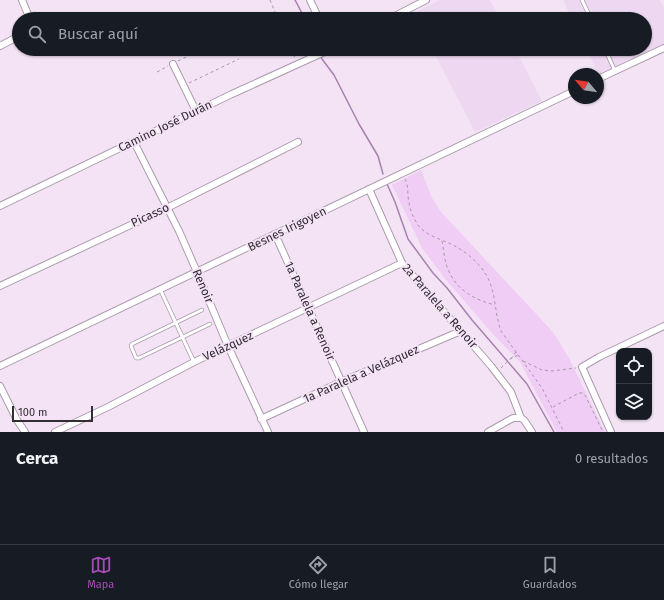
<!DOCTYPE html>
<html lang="es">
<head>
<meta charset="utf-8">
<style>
	body { margin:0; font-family:"Fira Sans",sans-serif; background:#20242c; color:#f1f3f6 }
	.controls { position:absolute; right:12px; bottom:12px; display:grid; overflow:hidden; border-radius:8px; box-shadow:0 1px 3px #0004 }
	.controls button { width:36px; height:36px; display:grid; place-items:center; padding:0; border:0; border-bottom:1px solid #363941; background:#171b24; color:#f1f3f6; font:20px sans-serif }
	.compass { position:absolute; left:568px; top:68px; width:36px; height:36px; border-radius:50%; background:#171b24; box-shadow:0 1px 3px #0004; rotate:299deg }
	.scale { position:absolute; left:12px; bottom:10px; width:81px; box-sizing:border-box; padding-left:4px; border:2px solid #332d34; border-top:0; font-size:11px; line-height:14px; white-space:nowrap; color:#332d34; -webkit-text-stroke:3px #f3e3f5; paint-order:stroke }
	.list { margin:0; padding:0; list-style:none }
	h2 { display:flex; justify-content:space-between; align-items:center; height:52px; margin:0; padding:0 16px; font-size:17px }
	h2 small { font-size:13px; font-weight:400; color:#9ea1a6 }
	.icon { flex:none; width:22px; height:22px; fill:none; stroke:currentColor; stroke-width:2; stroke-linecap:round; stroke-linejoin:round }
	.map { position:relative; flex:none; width:664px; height:432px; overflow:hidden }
	.search { position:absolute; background:#171b24; box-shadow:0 1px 3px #0004; left:12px; right:12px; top:12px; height:44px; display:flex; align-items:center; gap:10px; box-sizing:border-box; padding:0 14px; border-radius:22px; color:#9ea1a6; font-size:15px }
	.sheet { height:112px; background:#171b24 }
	nav { display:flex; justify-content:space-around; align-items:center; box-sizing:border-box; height:56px; border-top:1px solid #363941; background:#171b24; font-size:11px; color:#9ea1a6 }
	nav a { display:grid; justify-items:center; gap:2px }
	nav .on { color:#a74cb6 }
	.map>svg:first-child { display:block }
	.built { fill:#eed8f1 }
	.green { fill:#f0cdf5 }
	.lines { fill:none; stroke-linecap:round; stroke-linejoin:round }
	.stream { stroke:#a882ae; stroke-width:1.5 }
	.lane-casing { stroke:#aa9bad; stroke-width:4.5 }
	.street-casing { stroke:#aa9bad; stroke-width:8 }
	.path { stroke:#a69aa7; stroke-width:1; stroke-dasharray:3 3; stroke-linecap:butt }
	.lane { stroke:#fff; stroke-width:3 }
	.street { stroke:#fff; stroke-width:6 }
	.labels { text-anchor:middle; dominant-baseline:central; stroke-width:4; stroke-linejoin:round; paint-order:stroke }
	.street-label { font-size:12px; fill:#332d34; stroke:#f3e3f5 }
</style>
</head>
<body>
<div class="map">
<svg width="664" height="432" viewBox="0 0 664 432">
	<rect width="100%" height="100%" fill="#f3e3f5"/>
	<!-- built -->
	<g class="built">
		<polygon points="440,0 490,0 500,19 417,19 414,13"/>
		<polygon points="563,0 660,0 664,8 664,45 599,75 587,49 645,49 645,19 572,19"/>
		<polygon points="432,49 515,49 542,101 475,132"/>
	</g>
	<!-- green -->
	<polygon class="green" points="421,170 432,198 441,212 553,332 570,360 605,432 557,432 520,362 491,332 446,280 422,248 392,185"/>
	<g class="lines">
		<!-- stream -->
		<g class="stream">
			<polyline points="295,0 305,19"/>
			<polyline points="321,55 322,59 334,75 359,124 378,156 383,174"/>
			<polyline points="387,184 395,202 408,239 433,273 447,288 472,320 527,384 554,432"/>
		</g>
		<!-- lane casing -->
		<g class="lane-casing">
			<g id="lane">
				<polyline points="582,0 591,19"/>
				<polyline points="605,49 615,71"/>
				<polyline points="160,289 194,362"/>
				<polyline points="202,310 132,344 131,346 136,358 139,358 210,324"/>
			</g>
		</g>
		<!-- street casing -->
		<g class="street-casing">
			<g id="street">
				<polyline points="22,0 30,19"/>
				<polyline points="310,0 319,19"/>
				<polyline points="389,19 426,0"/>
				<polyline points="0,46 19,36"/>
				<polyline points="173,64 196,111"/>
				<polyline points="598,79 664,48"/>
				<polyline points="134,142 179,231 197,272 228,346 268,432"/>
				<polyline points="369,189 402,263 491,366 511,392 521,418 524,420 532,432"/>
				<polyline points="0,206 232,94 331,49"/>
				<polyline points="275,234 364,432"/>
				<polyline points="0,286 167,208 298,142"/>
				<polyline points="0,366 574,91"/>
				<polyline points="0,386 17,420 25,432"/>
				<polyline points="261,419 341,382 461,331"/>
				<polyline points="55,432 108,407 194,362 402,263"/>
				<polyline points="488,432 513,418 521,418"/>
				<polyline points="611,432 582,367 599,357 664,326"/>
			</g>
		</g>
		<!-- path -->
		<g class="path">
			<polyline points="270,0 278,19"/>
			<polyline points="291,49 295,58"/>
			<polyline points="178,61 203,49"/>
			<polyline points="157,72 168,66"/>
			<polyline points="189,83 239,59"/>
			<path d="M405,179C409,186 407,195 409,203C410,210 414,219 418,225C426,236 441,239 453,245C470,254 487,269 492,289C496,303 496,318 501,331L542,388L564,432"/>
			<path d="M442,241C444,250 444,260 448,269C456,290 475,300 495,305"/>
			<polyline points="511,359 516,352"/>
			<polyline points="523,361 542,370 552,371 576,368"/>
			<polyline points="501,368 510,359 518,355"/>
			<polyline points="553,407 579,393 583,393 585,395 603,432"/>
		</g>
		<!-- lane -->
		<use href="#lane" class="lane"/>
		<!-- street -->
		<use href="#street" class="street"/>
	</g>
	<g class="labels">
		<!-- street labels -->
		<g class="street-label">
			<text transform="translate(165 126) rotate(-26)">Camino José Durán</text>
			<text transform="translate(150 215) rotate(-25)">Picasso</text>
			<text transform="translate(287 229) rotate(-26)">Besnes Irigoyen</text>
			<text transform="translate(203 286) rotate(67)">Renoir</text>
			<text transform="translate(440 306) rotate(49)">2a Paralela a Renoir</text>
			<text transform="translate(310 311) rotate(66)">1a Paralela a Renoir</text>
			<text transform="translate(228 346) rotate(-25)">Velázquez</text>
			<text transform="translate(361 374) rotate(-24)">1a Paralela a Velázquez</text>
		</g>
	</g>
</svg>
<div class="controls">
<button><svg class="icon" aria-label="locate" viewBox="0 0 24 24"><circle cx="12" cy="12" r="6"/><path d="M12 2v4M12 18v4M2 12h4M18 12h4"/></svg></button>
<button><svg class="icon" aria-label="layers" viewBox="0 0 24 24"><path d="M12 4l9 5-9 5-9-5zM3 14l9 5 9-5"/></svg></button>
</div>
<svg class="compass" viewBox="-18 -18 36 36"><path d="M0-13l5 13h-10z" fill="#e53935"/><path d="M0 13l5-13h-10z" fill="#9ea1a6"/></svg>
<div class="scale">100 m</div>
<div class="search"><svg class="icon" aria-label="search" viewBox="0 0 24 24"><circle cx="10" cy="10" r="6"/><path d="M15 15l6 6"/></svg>Buscar aquí</div>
</div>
<section class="sheet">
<h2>Cerca<small>0 resultados</small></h2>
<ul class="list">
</ul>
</section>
<nav>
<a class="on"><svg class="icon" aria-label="map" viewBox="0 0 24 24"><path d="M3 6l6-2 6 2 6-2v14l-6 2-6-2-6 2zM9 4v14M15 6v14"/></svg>Mapa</a>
<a><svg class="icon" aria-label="directions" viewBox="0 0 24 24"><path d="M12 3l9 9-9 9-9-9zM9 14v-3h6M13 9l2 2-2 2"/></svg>Cómo llegar</a>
<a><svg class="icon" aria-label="saved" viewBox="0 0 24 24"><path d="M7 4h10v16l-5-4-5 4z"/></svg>Guardados</a>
</nav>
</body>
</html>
